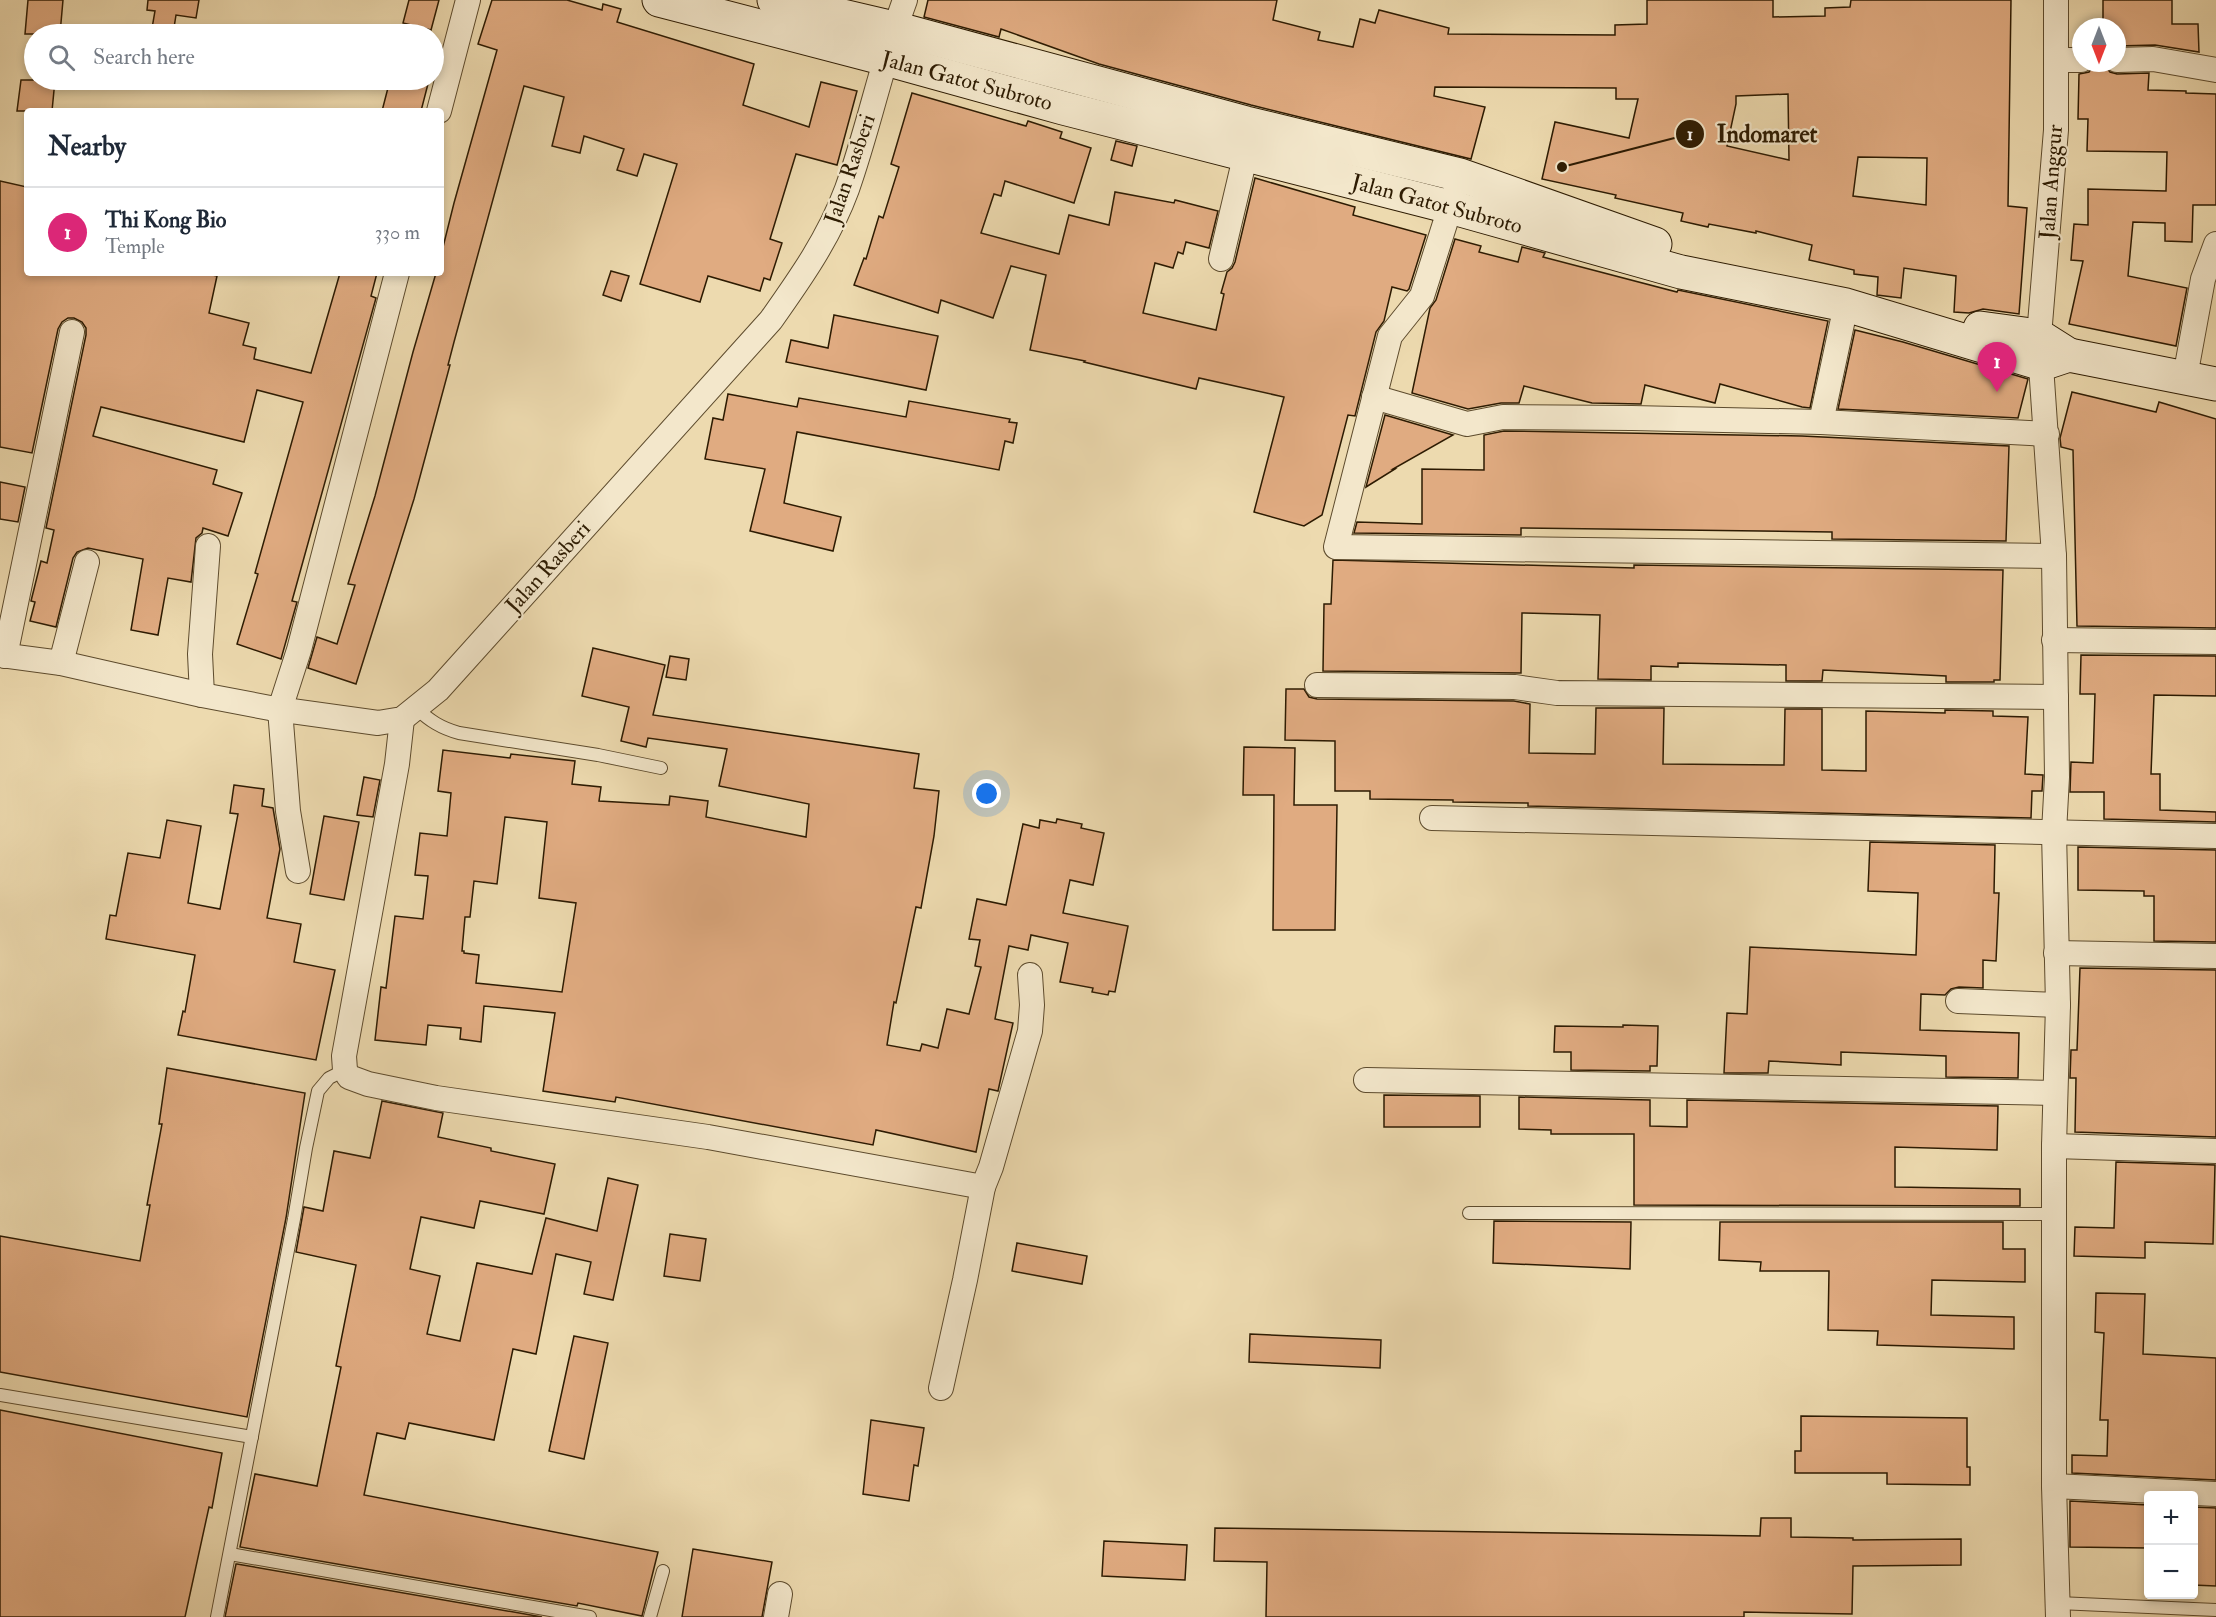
<!DOCTYPE html>
<html lang="en">
<head>
<meta charset="utf-8">
<style>
	body { margin:0; font-family:"IM FELL Double Pica",serif; background:#f6f6f7; color:#1f2937 }
	.controls { position:absolute; right:18px; bottom:18px; display:grid; overflow:hidden; border-radius:6px; box-shadow:0 3px 9px #0003 }
	.controls button { width:54px; height:54px; display:grid; place-items:center; padding:0; border:0; border-bottom:2px solid #e0e1e3; background:#fff; color:#1f2937; font:30px sans-serif }
	.compass { position:absolute; left:2072px; top:18px; width:54px; height:54px; border-radius:50%; background:#fff; box-shadow:0 3px 9px #0003; rotate:180deg }
	.you { position:absolute; left:987px; top:794px; width:21px; height:21px; margin:-15px; border:4px solid #fff; border-radius:50%; background:#1a73e8; box-shadow:0 0 0 9px #1a73e833 }
	.badge { display:grid; place-items:center; width:39px; height:39px; border-radius:50%; background:#db2777; color:#fff; font-size:20px; font-weight:700 }
	.pin { position:absolute; translate:-50% -50px; filter:drop-shadow(0 2px 3px #0008) }
	.pin::after { content:''; position:absolute; top:32px; width:21px; height:18px; background:inherit; clip-path:polygon(0 0,100% 0,50% 100%) }
	.list { margin:0; padding:0; list-style:none }
	h2 { display:flex; justify-content:space-between; align-items:center; height:78px; margin:0; padding:0 24px; font-size:26px }
	h2 small { font-size:20px; font-weight:400; color:#747a83 }
	.list li { display:grid; grid-template-columns:39px 1fr auto; gap:18px; align-items:center; box-sizing:border-box; height:90px; padding:0 24px; border-top:2px solid #e0e1e3 }
	.list b { display:block; font-size:22px; white-space:nowrap }
	.list p { margin:0; font-size:20px; white-space:nowrap; color:#747a83 }
	.list em { font-size:20px; font-style:normal; color:#747a83 }
	.icon { flex:none; width:33px; height:33px; fill:none; stroke:currentColor; stroke-width:2; stroke-linecap:round; stroke-linejoin:round }
	.map { position:relative; flex:none; width:2216px; height:1617px; overflow:hidden }
	.search { position:absolute; background:#fff; box-shadow:0 3px 9px #0003; left:24px; top:24px; width:420px; height:66px; display:flex; align-items:center; gap:15px; box-sizing:border-box; padding:0 21px; border-radius:33px; color:#747a83; font-size:22px }
	.panel { position:absolute; background:#fff; box-shadow:0 3px 9px #0003; left:24px; top:108px; width:420px; height:168px; border-radius:6px }
	.map>svg:first-child { display:block }
	.building { fill:#e0ab81; stroke:#2d1b02; stroke-width:1.5; fill-rule:evenodd }
	.lines { fill:none; stroke-linecap:round; stroke-linejoin:round }
	.lane-casing { stroke:#5d4b2d; stroke-width:14 }
	.street-casing { stroke:#5d4b2d; stroke-width:26 }
	.secondary-casing { stroke:#2d1b02; stroke-width:35 }
	.lane { stroke:#f3e7cb; stroke-width:12 }
	.street { stroke:#f3e7cb; stroke-width:24 }
	.secondary { stroke:#f3e7cb; stroke-width:33 }
	.labels { text-anchor:middle; dominant-baseline:central; stroke-width:4.5; stroke-linejoin:round; paint-order:stroke }
	.street-label { font-size:22px; fill:#2d1b02; stroke:#f3e7cb }
	.leader { fill:none; stroke:#2d1b02; stroke-width:2 }
	.callout-dot { fill:#2d1b02; stroke:#f3e7cb; stroke-width:2 }
	.mark-label { font-size:18px; text-anchor:middle; font-weight:bold; fill:#fff }
	.callout-label { font-size:24px; text-anchor:middle; font-weight:bold; fill:#2d1b02; stroke:#f3e7cb; stroke-width:4.5; stroke-linejoin:round; paint-order:stroke }
</style>
</head>
<body>
<div class="map">
<svg width="2216" height="1617" viewBox="0 0 2216 1617">
	<rect width="100%" height="100%" fill="#eddaaf"/>
	<filter id="stains"><feTurbulence type="fractalNoise" baseFrequency=".00333" numOctaves="4"/><feColorMatrix values="0 0 0 0 .2 0 0 0 0 .09 0 0 0 0 .02 0 0 0 .5 -.17"/></filter>
	<radialGradient id="worn" r=".72"><stop offset=".6" stop-color="#630" stop-opacity="0"/><stop offset="1" stop-color="#630" stop-opacity=".3"/></radialGradient>
	<!-- building -->
	<g class="building">
		<polygon points="28,0 63,0 60,34 25,34"/>
		<polygon points="148,0 199,0 196,18 176,15 173,34 151,34 155,11 147,10"/>
		<polygon points="409,0 439,0 431,30 403,23"/>
		<polygon points="492,0 567,0 602,10 603,4 621,9 617,22 754,64 743,105 809,127 821,82 857,91 837,165 796,154 770,239 782,243 770,280 764,278 760,291 708,276 700,302 640,284 677,164 644,154 637,176 617,170 624,149 584,136 580,153 552,146 564,97 524,86 454,342 448,365 450,365 414,499 356,684 308,668 317,637 337,644 355,585 348,584 375,496 413,352 436,273 441,273 441,255 454,203 497,50 478,44"/>
		<path d="M928,0H1277L1273,20L1320,32L1318,40L1353,47L1360,19L1375,23L1379,10L1449,28L1448,34L1615,35V25L1647,24V0H1773V17L1825,16V8L1850,7L1851,0H2011L2008,206L2027,208L2019,314L1983,309L1969,313L1954,312L1956,276L1904,268L1901,298L1877,295L1878,277L1854,274V270L1809,260L1812,245L1756,231V233L1709,224L1708,227L1681,221L1683,213L1615,198L1616,195L1542,179L1555,122L1629,138L1638,99H1616V88L1435,87L1434,96L1485,107L1471,159L1251,105L1099,64L1001,29L999,37L924,17ZM1788,94L1789,160L1727,146L1736,104V96ZM1858,157L1927,158L1926,205L1853,196Z"/>
		<polygon points="2103,0 2172,0 2172,24 2198,24 2199,52 2155,45 2117,46 2117,27 2103,27"/>
		<polygon points="2095,63 2103,63 2110,72 2117,74 2149,73 2148,90 2186,91 2186,93 2216,94 2216,205 2193,205 2192,242 2165,241 2165,223 2133,222 2128,276 2187,288 2176,346 2069,324 2083,261 2071,260 2074,224 2088,225 2088,189 2166,191 2167,152 2087,151 2088,119 2078,119 2079,74 2089,72"/>
		<polygon points="21,80 55,80 52,111 17,111"/>
		<polygon points="390,80 429,80 421,111 382,111"/>
		<polygon points="912,93 1026,126 1028,121 1062,132 1060,138 1091,148 1074,203 1005,181 1001,196 994,194 981,233 1059,254 1069,215 1109,225 1115,192 1174,203 1175,200 1218,211 1209,248 1186,242 1183,254 1178,252 1173,268 1155,263 1143,313 1216,330 1224,294 1221,293 1227,272 1232,268 1235,262 1255,178 1355,207 1353,215 1426,235 1409,289 1407,291 1392,287 1384,321 1376,332 1355,416 1348,415 1322,515 1304,526 1254,512 1284,397 1199,378 1196,389 1084,362 1085,361 1030,350 1046,275 1011,266 993,318 941,300 938,313 854,285 864,258 866,259 879,216 883,218 899,167 891,164"/>
		<polygon points="1116,141 1137,146 1132,166 1111,160"/>
		<polygon points="0,181 27,187 27,273 203,273 217,276 209,313 249,323 243,345 256,348 254,359 311,373 340,273 377,273 371,296 376,298 292,601 297,602 281,659 237,644 258,574 255,573 303,402 257,390 244,442 101,407 93,436 217,470 213,484 242,493 228,536 203,528 202,533 196,538 191,582 168,578 158,635 131,630 143,559 88,548 77,552 73,558 56,627 30,621 35,602 31,601 41,561 47,563 54,530 46,528 86,335 86,328 82,322 74,318 68,318 62,322 58,329 32,453 0,447"/>
		<polygon points="1455,239 1481,246 1479,252 1518,262 1522,247 1545,253 1543,257 1677,292 1678,290 1828,321 1810,408 1802,407 1720,384 1715,403 1645,385 1641,404 1592,403 1524,386 1519,403 1501,403 1468,409 1412,393 1430,308 1436,300"/>
		<polygon points="611,271 629,276 621,301 603,295"/>
		<polygon points="834,315 938,336 926,390 786,362 791,340 828,348"/>
		<polygon points="1855,330 1903,342 2028,379 2018,418 1838,409"/>
		<polygon points="2072,392 2156,412 2159,402 2216,419 2216,628 2077,626 2073,450 2061,447 2060,438"/>
		<polygon points="728,394 797,407 799,398 906,417 909,401 1010,419 1009,422 1017,423 1013,443 1005,441 999,470 797,432 784,503 841,517 833,551 750,531 765,469 705,459 713,418 723,420"/>
		<polygon points="1385,415 1453,435 1393,469 1395,469 1366,487"/>
		<polygon points="1504,431 1802,436 2009,446 2006,541 1832,539 1832,532 1521,528 1521,535 1354,533 1357,522 1422,524 1422,469 1484,470 1484,435"/>
		<polygon points="0,482 25,487 18,522 0,519"/>
		<polygon points="1333,560 1634,568 1634,565 2003,570 2000,680 1994,680 1994,682 1946,682 1946,676 1823,670 1822,681 1786,681 1786,665 1678,663 1678,667 1651,666 1651,680 1598,679 1600,615 1522,613 1521,673 1323,671 1324,604 1331,604"/>
		<path d="M593,648L665,665L653,715L919,754L914,788L939,791L934,836L921,908L916,907L896,1003L894,1002L887,1045L920,1051L922,1044L938,1048L947,1009L969,1014L981,967L975,966L980,940L969,939L977,899L1006,905L1023,824L1039,828L1040,820L1056,823L1057,819L1082,824L1081,828L1104,833L1093,885L1070,880L1063,913L1128,926L1115,992L1109,991L1108,995L1092,992L1093,988L1060,982L1068,943L1031,935L1028,950L1009,946L995,1019L1013,1023L998,1091L989,1089L976,1152L876,1130L873,1145L616,1097L615,1102L543,1091L555,1013L484,1006L481,1042L460,1039L461,1028L428,1025L426,1045L375,1040L381,987L386,988L395,916L423,919L428,876L415,875L420,833L447,836L451,793L438,791L443,750L510,758L511,754L575,761L572,784L601,787L599,801L669,805L670,796L708,801L706,817L806,837L809,804L719,786L727,749L648,738L646,747L621,741L629,707L582,696ZM505,817L547,822L539,898L576,903L562,992L476,983L479,955L464,953V951H462L465,917H470L474,881L497,884Z"/>
		<polygon points="2081,655 2216,656 2216,696 2154,695 2151,774 2160,774 2160,810 2216,812 2216,822 2104,819 2104,792 2070,792 2071,762 2093,763 2095,694 2080,694"/>
		<polygon points="670,656 689,659 686,680 666,677"/>
		<polygon points="1286,689 1304,689 1309,697 1317,699 1514,701 1530,704 1529,753 1595,754 1596,708 1664,708 1663,764 1784,765 1785,709 1822,709 1822,770 1866,771 1866,711 1945,713 1945,710 1993,711 1993,716 2028,717 2025,774 2043,775 2042,791 2032,791 2031,818 1528,806 1528,803 1453,802 1453,800 1370,799 1370,791 1335,791 1335,741 1285,740"/>
		<polygon points="1244,747 1295,748 1294,805 1337,805 1335,930 1273,930 1274,795 1243,795"/>
		<polygon points="364,777 380,780 373,817 357,815"/>
		<polygon points="234,785 264,789 262,806 273,808 280,849 267,918 301,924 294,962 335,970 316,1060 178,1035 183,1011 185,1012 195,955 106,939 110,915 116,916 128,853 160,858 167,820 201,826 188,903 220,909 238,814 230,813"/>
		<polygon points="324,816 359,822 344,900 310,894"/>
		<polygon points="1870,842 1995,845 1994,893 1999,893 1996,961 1983,960 1983,988 1959,987 1951,989 1945,995 1921,994 1920,1030 2019,1033 2018,1078 1946,1077 1946,1056 1841,1052 1841,1065 1769,1061 1768,1073 1724,1073 1727,1013 1747,1014 1750,947 1916,955 1918,893 1868,891"/>
		<polygon points="2078,847 2216,850 2216,942 2154,941 2154,896 2144,896 2144,891 2078,890"/>
		<polygon points="2080,968 2216,970 2216,1137 2075,1132 2076,1078 2070,1078 2071,1050 2077,1050"/>
		<polygon points="1623,1025 1658,1026 1657,1066 1650,1066 1650,1071 1571,1070 1571,1052 1554,1052 1555,1026 1623,1027"/>
		<polygon points="167,1068 305,1093 286,1218 247,1417 0,1372 0,1236 140,1261 150,1205 147,1205 162,1124 159,1124"/>
		<polygon points="1384,1095 1480,1096 1480,1127 1384,1127"/>
		<polygon points="1519,1097 1650,1100 1650,1126 1687,1127 1687,1100 1998,1106 1997,1150 1895,1147 1895,1187 2020,1189 2020,1206 1634,1205 1634,1134 1551,1134 1551,1130 1519,1129"/>
		<polygon points="382,1101 443,1113 438,1137 491,1148 491,1151 555,1164 544,1214 480,1201 474,1228 421,1217 410,1269 440,1276 427,1334 460,1341 477,1263 532,1274 546,1218 597,1231 608,1178 638,1185 613,1300 584,1294 591,1262 556,1254 536,1354 513,1349 494,1440 409,1423 405,1439 377,1433 364,1495 658,1552 642,1616 578,1603 577,1606 240,1547 255,1474 317,1486 341,1367 336,1366 356,1265 296,1252 304,1207 323,1211 334,1151 370,1158"/>
		<polygon points="2116,1162 2215,1165 2213,1244 2145,1242 2145,1258 2074,1256 2075,1227 2114,1228"/>
		<polygon points="1494,1221 1631,1222 1630,1269 1493,1263"/>
		<polygon points="1720,1222 2003,1222 2003,1249 2025,1249 2025,1282 1932,1280 1931,1315 2014,1317 2014,1349 1877,1345 1878,1331 1828,1330 1829,1271 1760,1271 1761,1262 1719,1260"/>
		<polygon points="670,1234 706,1239 700,1281 664,1276"/>
		<polygon points="1017,1243 1087,1256 1082,1284 1012,1271"/>
		<polygon points="2096,1293 2145,1294 2143,1354 2216,1358 2216,1480 2072,1473 2072,1455 2107,1456 2108,1420 2100,1420 2104,1333 2095,1332"/>
		<polygon points="1250,1334 1381,1340 1380,1368 1249,1362"/>
		<polygon points="574,1336 608,1343 584,1459 549,1451"/>
		<polygon points="0,1410 222,1453 212,1508 209,1507 185,1617 0,1617"/>
		<polygon points="1801,1416 1967,1418 1967,1467 1970,1467 1970,1485 1887,1484 1887,1473 1795,1473 1795,1451 1801,1451"/>
		<polygon points="871,1420 924,1428 918,1466 914,1465 909,1501 863,1494"/>
		<polygon points="2070,1501 2148,1505 2148,1548 2070,1547"/>
		<polygon points="2193,1507 2216,1508 2216,1586 2193,1585"/>
		<polygon points="1761,1518 1791,1518 1791,1537 1853,1538 1853,1540 1961,1539 1961,1565 1853,1566 1852,1614 1744,1612 1744,1617 1266,1617 1267,1562 1214,1561 1215,1528 1760,1536"/>
		<polygon points="1104,1541 1187,1545 1185,1580 1102,1576"/>
		<polygon points="693,1549 772,1562 762,1617 682,1617"/>
		<polygon points="236,1564 237,1564 542,1617 225,1617"/>
	</g>
	<g class="lines">
		<!-- lane casing -->
		<g class="lane-casing">
			<g id="lane">
				<path d="M416,708C430,721 441,728 459,733L598,755L661,768"/>
				<polyline points="1469,1213 2054,1214"/>
				<polyline points="0,1395 252,1437"/>
				<polyline points="230,1554 590,1617"/>
				<polyline points="2058,1603 2216,1610"/>
				<polyline points="217,1617 294,1219 306,1148 318,1091 329,1078 345,1070"/>
				<polyline points="650,1617 663,1571"/>
			</g>
		</g>
		<!-- street casing -->
		<g class="street-casing">
			<g id="street">
				<polyline points="2056,0 2056,130 2039,336 2054,556 2057,777 2054,832 2058,1005 2054,1146 2054,1486 2058,1617"/>
				<polyline points="2056,60 2081,60"/>
				<polyline points="2117,60 2153,59 2216,70"/>
				<polyline points="439,111 468,0"/>
				<polyline points="1455,192 1422,296 1390,336 1336,547 2054,556"/>
				<polyline points="1221,259 1246,153"/>
				<polyline points="2185,377 2203,279 2216,244"/>
				<polyline points="1374,397 1467,424 1503,417 1632,418 1821,422 2047,434"/>
				<polyline points="1821,422 1846,305"/>
				<polyline points="2054,640 2216,642"/>
				<path d="M0,655L61,663L202,695L270,708L378,723L402,719L438,690L771,320C800,279 829,238 847,189C869,127 882,62 905,0"/>
				<polyline points="5,656 72,332"/>
				<polyline points="61,663 87,562"/>
				<polyline points="1317,685 1515,687 1557,693 2056,697"/>
				<polyline points="202,695 200,654 208,546"/>
				<polyline points="402,719 397,764 344,1056 345,1070 349,1077 368,1084 436,1098 708,1137 983,1187 991,1167 1030,1031 1032,1005 1030,975"/>
				<polyline points="1432,818 2216,836"/>
				<polyline points="298,871 288,811 280,709 299,650 397,273"/>
				<polyline points="2056,953 2216,956"/>
				<polyline points="1958,1001 2058,1005"/>
				<polyline points="1366,1080 2055,1093"/>
				<polyline points="2054,1146 2216,1151"/>
				<polyline points="941,1388 965,1280 983,1187"/>
				<polyline points="2054,1486 2216,1494"/>
				<polyline points="776,1617 780,1594"/>
			</g>
		</g>
		<!-- secondary casing -->
		<g class="secondary-casing">
			<g id="secondary">
				<polyline points="659,0 886,59 1063,108 1450,207 1681,272 1846,305 2042,364 2069,355 2216,384"/>
				<polyline points="774,0 894,28 1246,123 1460,175 1655,244"/>
				<polyline points="1980,328 2039,336 2069,355"/>
			</g>
		</g>
		<!-- lane -->
		<use href="#lane" class="lane"/>
		<!-- street -->
		<use href="#street" class="street"/>
		<!-- secondary -->
		<use href="#secondary" class="secondary"/>
	</g>
	<g class="labels">
		<!-- street labels -->
		<g class="street-label">
			<text transform="translate(967 81) rotate(15)">Jalan Gatot Subroto</text>
			<text transform="translate(850 169) rotate(-71)">Jalan Rasberi</text>
			<text transform="translate(2051 182) rotate(-86)">Jalan Anggur</text>
			<text transform="translate(1437 204) rotate(15)">Jalan Gatot Subroto</text>
			<text transform="translate(548 567) rotate(-48)">Jalan Rasberi</text>
		</g>
	</g>
	<!-- callouts -->
	<path class="leader" d="M1562 167L1690 134"/>
	<g class="callout-dot">
		<circle cx="1562" cy="167" r="6"/>
		<circle cx="1690" cy="134" r="15"/>
	</g>
	<g class="mark-label">
		<text x="1690" y="140">1</text>
	</g>
	<g class="callout-label">
		<text x="1767" y="142">Indomaret</text>
	</g>
	<rect width="100%" height="100%" filter="url(#stains)"/>
	<rect width="100%" height="100%" fill="url(#worn)"/>
</svg>
<div class="controls">
<button>+</button>
<button>−</button>
</div>
<svg class="compass" viewBox="-18 -18 36 36"><path d="M0-13l5 13h-10z" fill="#e53935"/><path d="M0 13l5-13h-10z" fill="#747a83"/></svg>
<div class="you"></div>
<div class="pin badge" style="left:1997px;top:392px">1</div>
<div class="search"><svg class="icon" aria-label="search" viewBox="0 0 24 24"><circle cx="10" cy="10" r="6"/><path d="M15 15l6 6"/></svg>Search here</div>
<section class="panel">
<h2>Nearby<small></small></h2>
<ul class="list">
<li><span class="badge">1</span><div><b>Thi Kong Bio</b><p>Temple</p></div><em>330 m</em></li>
</ul>
</section>
</div>
</body>
</html>
